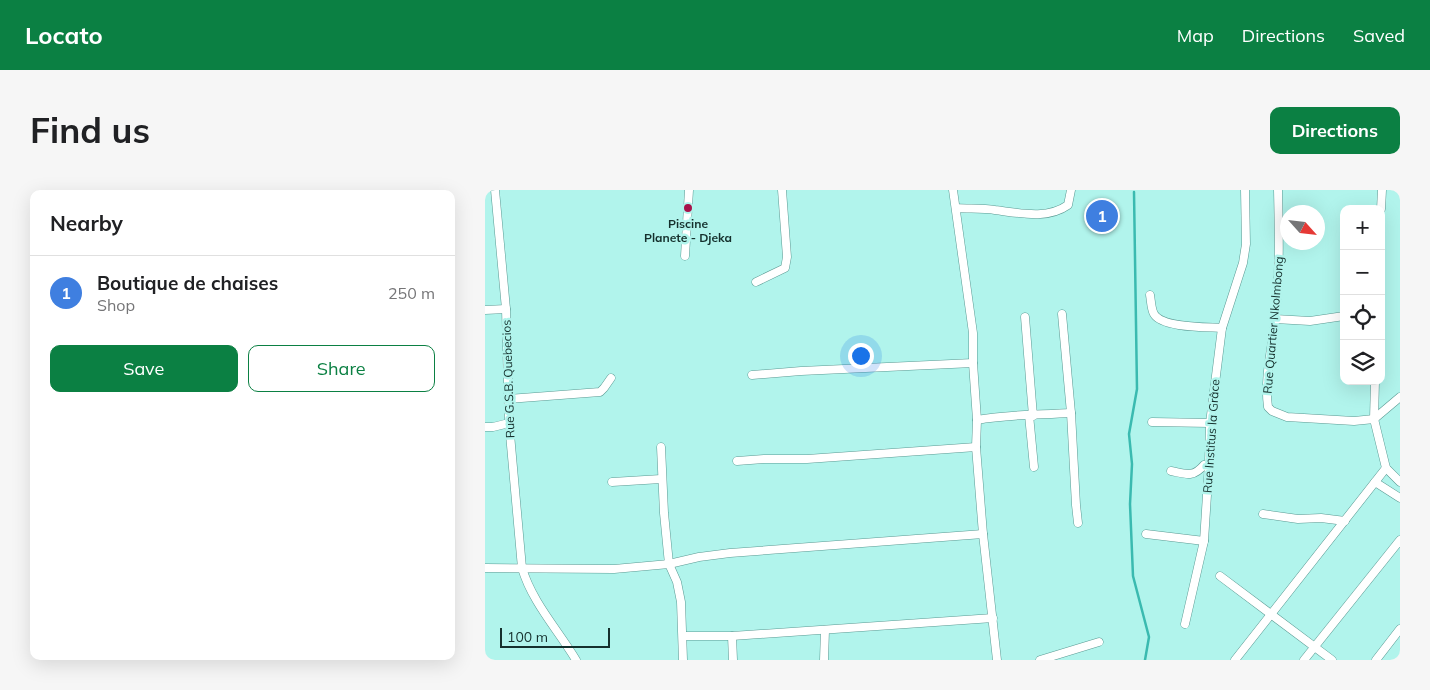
<!DOCTYPE html>
<html lang="en">
<head>
<meta charset="utf-8">
<style>
	body { margin:0; font-family:Mulish,sans-serif; background:#f6f6f6; color:#202124 }
	.controls { position:absolute; right:15px; top:15px; display:grid; overflow:hidden; border-radius:10px; box-shadow:0 5px 20px #0002 }
	.controls button { width:45px; height:45px; display:grid; place-items:center; padding:0; border:0; border-bottom:1px solid #e0e0e0; background:#fff; color:#202124; font:25px sans-serif }
	.compass { position:absolute; left:795px; top:15px; width:45px; height:45px; border-radius:50%; background:#fff; box-shadow:0 5px 20px #0002; rotate:117deg }
	.scale { position:absolute; left:15px; bottom:12px; width:110px; box-sizing:border-box; padding-left:5px; border:2px solid #15302d; border-top:0; font-size:14px; line-height:18px; white-space:nowrap; color:#15302d; -webkit-text-stroke:4px #b1f4ec; paint-order:stroke }
	.you { position:absolute; left:375px; top:165px; width:18px; height:18px; margin:-12px; border:4px solid #fff; border-radius:50%; background:#1a73e8; box-shadow:0 0 0 8px #1a73e833 }
	.badge { display:grid; place-items:center; width:32px; height:32px; border-radius:50%; background:#0b8043; color:#fff; font-size:16px; font-weight:700 }
	.pin { position:absolute; translate:-50% -50%; border:2px solid #fff; box-shadow:0 1px 5px #0006 }
	.list { margin:0; padding:0; list-style:none }
	h2 { display:flex; justify-content:space-between; align-items:center; height:65px; margin:0; padding:0 20px; font-size:21px }
	h2 small { font-size:16px; font-weight:400; color:#757577 }
	.list li { display:grid; grid-template-columns:32px 1fr auto; gap:15px; align-items:center; box-sizing:border-box; height:75px; padding:0 20px; border-top:1px solid #e0e0e0 }
	.list b { display:block; font-size:19px; white-space:nowrap }
	.list p { margin:0; font-size:16px; white-space:nowrap; color:#757577 }
	.list em { font-size:16px; font-style:normal; color:#757577 }
	.actions { display:flex; gap:10px; padding:15px 20px }
	.actions a { flex:1; padding:11px 0; border:1px solid #0b8043; border-radius:10px; text-align:center; font-size:18px; color:#0b8043 }
	.actions .main { background:#0b8043; color:#fff }
	.icon { flex:none; width:28px; height:28px; fill:none; stroke:currentColor; stroke-width:2; stroke-linecap:round; stroke-linejoin:round }
	.map { position:relative; flex:none; width:915px; height:470px; overflow:hidden; border-radius:10px }
	header { display:flex; align-items:center; gap:30px; box-sizing:border-box; height:70px; padding:0 25px; background:#0b8043; color:#fff }
	header strong { font-size:24px }
	nav { display:flex; gap:28px; margin-inline-start:auto; font-size:18px }
	.intro { display:flex; align-items:center; justify-content:space-between; box-sizing:border-box; height:120px; padding:0 30px }
	h1 { margin:0; font-size:35px }
	.button { padding:12px 22px; border-radius:10px; background:#0b8043; color:#fff; font-size:18px; font-weight:700 }
	main { display:flex; gap:30px; padding:0 30px }
	aside { flex:1; background:#fff; border-radius:10px; box-shadow:0 5px 20px #0002 }
	.map>svg:first-child { display:block }
	.lines { fill:none; stroke-linecap:round; stroke-linejoin:round }
	.stream { stroke:#3abab0; stroke-width:2.5 }
	.street-casing { stroke:#5a9a93; stroke-width:9 }
	.street { stroke:#fff; stroke-width:8 }
	.poi-dot { fill:#a7124a; stroke:#b1f4ec; stroke-width:2 }
	.labels { text-anchor:middle; dominant-baseline:central; stroke-width:5; stroke-linejoin:round; paint-order:stroke }
	.poi-label { font-size:12px; font-weight:bold; fill:#15302d; stroke:#b1f4ec }
	.street-label { font-size:12px; fill:#15302d; stroke:#b1f4ec }
</style>
</head>
<body>
<header>
<strong>Locato</strong>
<nav><a>Map</a><a>Directions</a><a>Saved</a></nav>
</header>
<div class="intro"><h1>Find us</h1><a class="button">Directions</a></div>
<main>
<aside>
<h2>Nearby<small></small></h2>
<ul class="list">
<li><span class="badge" style="background:#3f7fe0">1</span><div><b>Boutique de chaises</b><p>Shop</p></div><em>250 m</em></li>
</ul>
<div class="actions"><a class="main">Save</a><a>Share</a></div>
</aside>
<div class="map">
<svg width="915" height="470" viewBox="0 0 915 470">
	<rect width="100%" height="100%" fill="#b1f4ec"/>
	<g class="lines">
		<!-- stream -->
		<polyline class="stream" points="649,2 652,199 644,244 647,274 645,314 648,386 664,447 660,470"/>
		<!-- street casing -->
		<g class="street-casing">
			<g id="street">
				<path d="M10,0L21,119L24,233L37,378C47,412 73,440 91,470"/>
				<polyline points="468,0 488,143 488,173 492,230 491,257 498,344 512,470"/>
				<path d="M793,0C794,43 795,87 790,130C787,159 779,188 783,217L787,221L802,227L869,231L889,229L915,207"/>
				<path d="M471,18C484,19 497,18 510,20C534,23 562,30 583,15L586,0"/>
				<polyline points="896,19 897,0"/>
				<polyline points="200,66 204,0"/>
				<polyline points="271,92 300,78 302,67 297,0"/>
				<path d="M665,105C666,110 666,119 669,124C677,138 722,137 737,138"/>
				<polyline points="0,120 21,119"/>
				<polyline points="577,124 586,223 591,315 593,333"/>
				<polyline points="540,127 548,226"/>
				<polyline points="790,129 825,131 859,126"/>
				<polyline points="267,185 316,181 488,173"/>
				<polyline points="890,191 889,229 901,278 915,292"/>
				<polyline points="23,209 115,202 119,198 126,188"/>
				<polyline points="544,225 549,277"/>
				<path d="M492,230C523,224 555,225 586,223"/>
				<polyline points="667,232 725,233"/>
				<polyline points="0,237 8,237 24,233"/>
				<polyline points="176,257 179,323 184,374 192,392 196,412 198,470"/>
				<polyline points="252,271 279,269 322,269 491,257"/>
				<path d="M686,281C701,284 708,288 719,275L724,274"/>
				<polyline points="127,292 176,289"/>
				<polyline points="890,292 915,308"/>
				<polyline points="778,324 813,329 836,328 860,331"/>
				<polyline points="661,344 719,351"/>
				<polyline points="0,378 129,379 184,374 214,367 245,363 498,344"/>
				<polyline points="735,386 847,470"/>
				<polyline points="700,434 719,351 724,274 725,233 737,138 758,73 761,54 760,0"/>
				<polyline points="198,446 247,446 508,428"/>
				<polyline points="247,446 248,470"/>
				<polyline points="339,470 340,440"/>
				<polyline points="555,470 614,452"/>
				<polyline points="750,470 901,278"/>
				<polyline points="819,470 915,350"/>
				<polyline points="891,470 915,439"/>
			</g>
		</g>
		<!-- street -->
		<use href="#street" class="street"/>
	</g>
	<!-- markers -->
	<circle class="poi-dot" cx="203" cy="18" r="5"/>
	<g class="labels">
		<!-- poi labels -->
		<g class="poi-label">
			<text x="203" y="33">Piscine<tspan x="203" dy="14">Planete - Djeka</tspan></text>
		</g>
		<!-- street labels -->
		<g class="street-label">
			<text transform="translate(788 135) rotate(-85)">Rue Quartier Nkolmbong</text>
			<text transform="translate(23 189) rotate(-92)">Rue G.S.B. Quebecios</text>
			<text transform="translate(726 246) rotate(-86)">Rue Institus la Grâce</text>
		</g>
	</g>
</svg>
<div class="controls">
<button>+</button>
<button>−</button>
<button><svg class="icon" aria-label="locate" viewBox="0 0 24 24"><circle cx="12" cy="12" r="6"/><path d="M12 2v4M12 18v4M2 12h4M18 12h4"/></svg></button>
<button><svg class="icon" aria-label="layers" viewBox="0 0 24 24"><path d="M12 4l9 5-9 5-9-5zM3 14l9 5 9-5"/></svg></button>
</div>
<svg class="compass" viewBox="-18 -18 36 36"><path d="M0-13l5 13h-10z" fill="#e53935"/><path d="M0 13l5-13h-10z" fill="#757577"/></svg>
<div class="scale">100 m</div>
<div class="you"></div>
<div class="pin badge" style="left:617px;top:26px;background:#3f7fe0">1</div>
</div>
</main>
</body>
</html>
